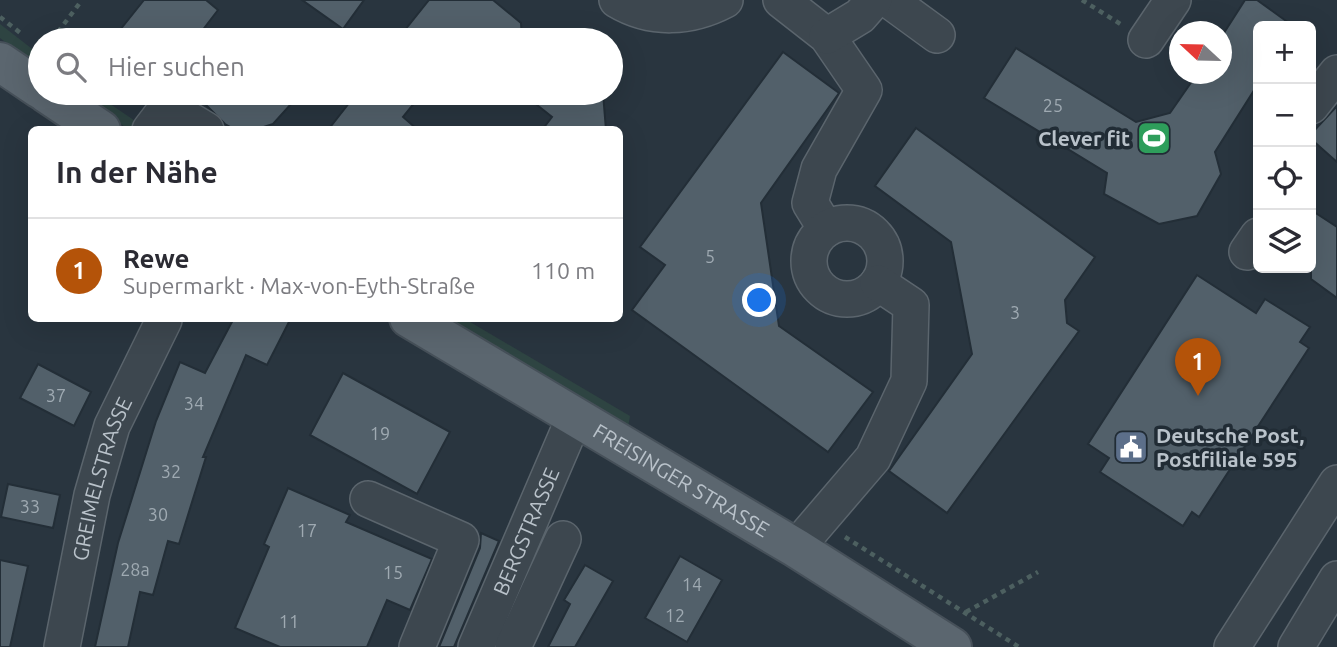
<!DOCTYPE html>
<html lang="de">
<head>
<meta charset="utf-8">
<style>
	body { margin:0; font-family:Ubuntu,sans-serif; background:#f2f2f3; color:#2b2b33 }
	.controls { position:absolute; right:21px; top:21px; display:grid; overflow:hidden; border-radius:10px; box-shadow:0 7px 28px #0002 }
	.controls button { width:63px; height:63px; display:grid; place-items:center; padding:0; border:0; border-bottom:2px solid #e1e1e2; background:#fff; color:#2b2b33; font:35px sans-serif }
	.compass { position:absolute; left:1169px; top:21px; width:63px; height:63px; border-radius:50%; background:#fff; box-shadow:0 7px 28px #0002; rotate:292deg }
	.you { position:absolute; left:760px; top:301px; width:24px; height:24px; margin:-18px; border:5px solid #fff; border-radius:50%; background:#1a73e8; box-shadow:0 0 0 10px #1a73e833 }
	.badge { display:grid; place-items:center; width:46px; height:46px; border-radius:50%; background:#b45309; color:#fff; font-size:23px; font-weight:700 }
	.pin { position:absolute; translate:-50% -58px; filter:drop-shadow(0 2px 4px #0008) }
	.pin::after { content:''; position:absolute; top:37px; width:24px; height:21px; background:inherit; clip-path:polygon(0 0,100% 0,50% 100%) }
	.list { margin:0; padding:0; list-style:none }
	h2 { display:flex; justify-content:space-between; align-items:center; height:91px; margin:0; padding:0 28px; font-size:30px }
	h2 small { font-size:23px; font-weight:400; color:#7c7c81 }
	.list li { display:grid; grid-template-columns:46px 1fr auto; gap:21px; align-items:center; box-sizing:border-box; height:105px; padding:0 28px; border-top:2px solid #e1e1e2 }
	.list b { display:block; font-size:26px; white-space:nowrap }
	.list p { margin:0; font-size:23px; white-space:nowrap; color:#7c7c81 }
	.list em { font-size:23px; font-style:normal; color:#7c7c81 }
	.icon { flex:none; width:38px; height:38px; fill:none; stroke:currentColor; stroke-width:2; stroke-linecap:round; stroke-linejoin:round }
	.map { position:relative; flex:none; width:1337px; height:647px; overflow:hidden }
	.search { position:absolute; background:#fff; box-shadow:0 7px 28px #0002; left:28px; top:28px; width:595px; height:77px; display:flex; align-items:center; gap:18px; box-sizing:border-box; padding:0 24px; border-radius:38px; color:#7c7c81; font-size:26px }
	.panel { position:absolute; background:#fff; box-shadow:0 7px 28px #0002; left:28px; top:126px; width:595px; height:196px; border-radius:10px }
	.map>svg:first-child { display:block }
	.green { fill:#2e4442 }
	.building { fill:#52606a; stroke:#232e37; stroke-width:2 }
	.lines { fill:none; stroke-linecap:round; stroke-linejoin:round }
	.minor-casing { stroke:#5b656d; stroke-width:38 }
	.major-casing { stroke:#465059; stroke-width:42 }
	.path { stroke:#4d6060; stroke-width:4.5; stroke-dasharray:5 5; stroke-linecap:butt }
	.minor { stroke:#3d474f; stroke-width:35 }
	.major { stroke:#5b666f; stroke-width:38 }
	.labels { text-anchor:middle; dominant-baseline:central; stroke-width:7; stroke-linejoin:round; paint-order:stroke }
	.number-label { font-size:18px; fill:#9faab2 }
	.poi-label { font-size:21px; font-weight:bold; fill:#b9c2ca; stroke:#212c35; text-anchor:end }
	.street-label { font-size:21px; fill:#b9c2ca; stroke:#212c35 }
</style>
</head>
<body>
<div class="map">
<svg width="1337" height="647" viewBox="0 0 1337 647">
	<rect width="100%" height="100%" fill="#29353f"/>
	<!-- green -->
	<g class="green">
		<polygon points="0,24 40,55 40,68 0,38"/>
		<polygon points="75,93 94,93 141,125 128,129"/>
		<polygon points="442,319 465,319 630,416 628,428"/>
	</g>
	<!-- building -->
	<g class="building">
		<polygon points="144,0 206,0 218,10 195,40 112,40"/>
		<polygon points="302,0 364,0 343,29"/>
		<polygon points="429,0 493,0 521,23 522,40 397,40"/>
		<polygon points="1245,0 1257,0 1293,26 1258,26 1258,84 1215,152 1221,174 1197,216 1159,224 1104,194 1107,173 984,98 1016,48 1136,122 1170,113 1197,74 1222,74 1222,36"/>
		<polygon points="783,52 839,93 761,203 779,326 873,392 828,452 632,310 665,265 640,247"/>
		<polygon points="194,93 301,93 273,124 254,130 232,128 225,124"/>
		<polygon points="357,93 398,93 416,101 403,117 418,130 328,130"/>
		<polygon points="522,93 603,93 606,130 542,130 552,117"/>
		<polygon points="1337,106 1337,162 1311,139 1311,134"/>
		<polygon points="916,128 1095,257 1065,300 1067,323 1079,331 947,513 889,471 972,354 951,242 875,186"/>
		<polygon points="1311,210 1337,227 1337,298 1311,279"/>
		<polygon points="1197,275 1256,313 1265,299 1310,327 1300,342 1309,348 1199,517 1192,512 1183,526 1100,472 1109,458 1088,444"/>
		<polygon points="234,318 291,318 267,365 246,355 203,457 206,457 179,544 168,541 153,595 140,592 128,647 95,647 118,543 156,421 180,362 205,373"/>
		<polygon points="38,364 91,392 74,426 20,398"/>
		<polygon points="343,373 450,432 417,494 310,435"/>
		<polygon points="8,484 60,495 53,528 1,517"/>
		<polygon points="288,488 350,515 346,522 432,559 410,610 387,600 367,647 280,647 235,628 269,547 264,544"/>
		<polygon points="481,533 499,541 454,647 439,647 480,548"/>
		<polygon points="680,556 722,580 687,642 645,618"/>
		<polygon points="0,560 28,566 10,647 0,647"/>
		<polygon points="585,565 613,581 575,647 548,647 570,604 564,600"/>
	</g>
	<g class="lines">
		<!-- minor casing -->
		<g class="minor-casing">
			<g id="minor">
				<path d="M617,0C652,21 691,18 725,0"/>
				<polyline points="781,0 827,36 864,90 819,169 810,203 826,229"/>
				<polyline points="889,0 937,35"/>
				<polyline points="827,36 860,16 874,0"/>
				<polyline points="1146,40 1173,0"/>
				<polyline points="1311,106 1337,73"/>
				<polyline points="150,130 163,113 176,112 206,130"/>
				<circle cx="847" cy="261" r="38"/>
				<polyline points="1247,252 1258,236"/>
				<polyline points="368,499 461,540 417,647"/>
				<polyline points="796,548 873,458 909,381 911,305 878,283"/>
				<path id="s1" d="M62,647L92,495L112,426L164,320"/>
				<path id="s2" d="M476,647L575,416"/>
				<polyline points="513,647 563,539"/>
				<polyline points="1232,647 1337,483"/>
				<polyline points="1296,647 1337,579"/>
			</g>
		</g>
		<!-- major casing -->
		<g class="major-casing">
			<g id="major">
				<polyline points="0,62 40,89"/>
				<polyline points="46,93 101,130"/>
				<path id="s3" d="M409,318L796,548L952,647"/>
			</g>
		</g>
		<!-- path -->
		<g class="path">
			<polyline points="1082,0 1122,25"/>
			<polyline points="0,17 23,35"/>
			<polyline points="52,40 82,0"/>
			<polyline points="845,537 1019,647"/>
			<polyline points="966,612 1038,572"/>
		</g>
		<!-- minor -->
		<use href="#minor" class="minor"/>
		<!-- major -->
		<use href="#major" class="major"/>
	</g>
	<!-- icons -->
	<defs>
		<g id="stadium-square" transform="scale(1.75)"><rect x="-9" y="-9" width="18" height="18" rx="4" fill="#2e9e5b" stroke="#212c35"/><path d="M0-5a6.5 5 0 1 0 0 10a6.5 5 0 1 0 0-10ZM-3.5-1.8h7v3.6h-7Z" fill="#fff"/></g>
		<g id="civic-square" transform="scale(1.75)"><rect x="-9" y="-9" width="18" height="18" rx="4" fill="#5c6f8a" stroke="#212c35"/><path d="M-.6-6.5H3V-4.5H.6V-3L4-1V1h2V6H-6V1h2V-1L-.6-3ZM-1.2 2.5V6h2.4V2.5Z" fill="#fff"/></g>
	</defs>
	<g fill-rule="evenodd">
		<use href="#stadium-square" x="1154" y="138"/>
		<use href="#civic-square" x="1131" y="447"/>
	</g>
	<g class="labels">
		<!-- number labels -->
		<g class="number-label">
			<text x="1053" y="105">25</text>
			<text x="710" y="256">5</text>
			<text x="1015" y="312">3</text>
			<text x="56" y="395">37</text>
			<text x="194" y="403">34</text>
			<text x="380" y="433">19</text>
			<text x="171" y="471">32</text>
			<text x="30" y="506">33</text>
			<text x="158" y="514">30</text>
			<text x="307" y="530">17</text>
			<text x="135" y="569">28a</text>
			<text x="393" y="572">15</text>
			<text x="692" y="584">14</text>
			<text x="675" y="615">12</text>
			<text x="289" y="621">11</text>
		</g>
		<!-- poi labels -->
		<g class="poi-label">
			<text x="1130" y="138">Clever fit</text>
			<text x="1156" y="435" text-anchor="start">Deutsche Post,<tspan x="1156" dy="24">Postfiliale 595</tspan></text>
		</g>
		<!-- street labels -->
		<g class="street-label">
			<text stroke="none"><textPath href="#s1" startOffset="173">GREIMELSTRASSE</textPath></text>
			<text stroke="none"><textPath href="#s3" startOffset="317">FREISINGER STRASSE</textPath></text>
			<text stroke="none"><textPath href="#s2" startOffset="126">BERGSTRASSE</textPath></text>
		</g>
	</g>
</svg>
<div class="controls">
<button>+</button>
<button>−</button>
<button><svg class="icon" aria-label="locate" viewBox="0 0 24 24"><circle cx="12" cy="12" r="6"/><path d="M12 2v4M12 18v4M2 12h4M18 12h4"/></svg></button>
<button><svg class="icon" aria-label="layers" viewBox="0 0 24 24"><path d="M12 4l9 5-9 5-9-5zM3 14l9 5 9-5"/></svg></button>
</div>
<svg class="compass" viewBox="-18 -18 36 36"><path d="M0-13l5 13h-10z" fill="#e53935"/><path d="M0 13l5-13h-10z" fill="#7c7c81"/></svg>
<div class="you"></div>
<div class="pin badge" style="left:1198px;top:396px">1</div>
<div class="search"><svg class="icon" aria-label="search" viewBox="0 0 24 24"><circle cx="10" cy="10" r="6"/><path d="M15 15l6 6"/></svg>Hier suchen</div>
<section class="panel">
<h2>In der Nähe<small></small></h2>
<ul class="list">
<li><span class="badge">1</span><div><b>Rewe</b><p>Supermarkt · Max-von-Eyth-Straße</p></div><em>110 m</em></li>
</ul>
</section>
</div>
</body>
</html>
